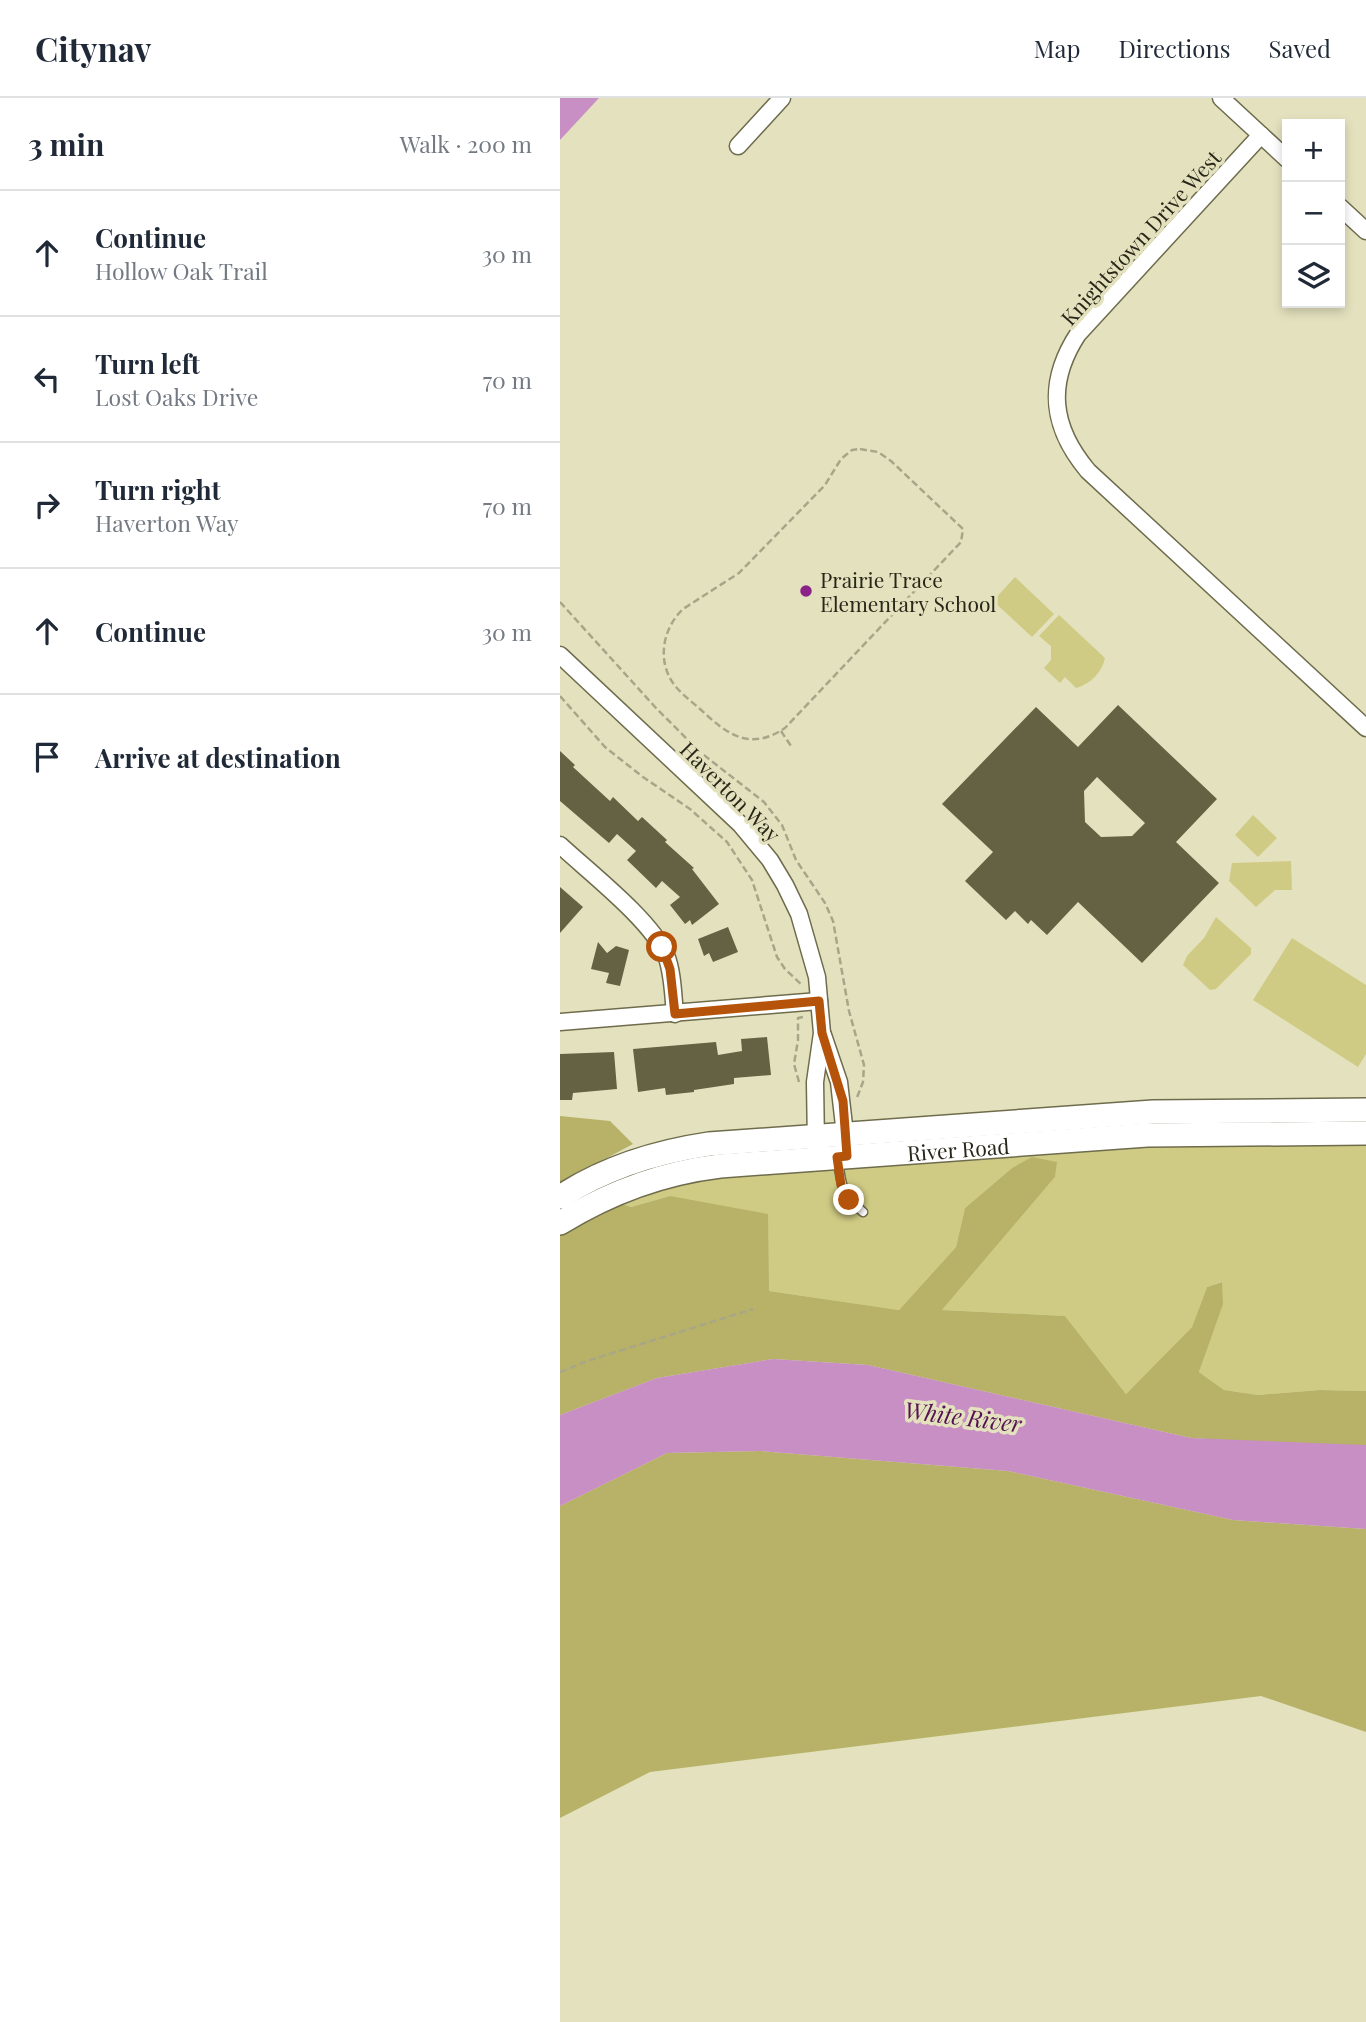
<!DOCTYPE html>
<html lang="en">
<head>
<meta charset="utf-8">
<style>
	body { margin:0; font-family:"Playfair Display",serif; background:#f6f6f7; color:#1f2937 }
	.controls { position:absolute; right:21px; top:21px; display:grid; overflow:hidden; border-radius:0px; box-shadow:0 4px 10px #0003 }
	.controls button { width:63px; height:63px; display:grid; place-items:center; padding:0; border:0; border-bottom:2px solid #e0e1e3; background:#fff; color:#1f2937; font:35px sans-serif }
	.stop { position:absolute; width:21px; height:21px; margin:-16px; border:5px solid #b45309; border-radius:50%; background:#fff }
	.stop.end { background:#b45309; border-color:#fff; box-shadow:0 2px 7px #0008 }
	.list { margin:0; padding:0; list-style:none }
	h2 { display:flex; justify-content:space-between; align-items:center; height:91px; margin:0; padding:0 28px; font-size:30px }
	h2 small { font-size:23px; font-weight:400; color:#747a83 }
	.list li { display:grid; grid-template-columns:46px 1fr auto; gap:21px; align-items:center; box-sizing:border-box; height:126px; padding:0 28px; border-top:2px solid #e0e1e3 }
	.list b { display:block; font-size:26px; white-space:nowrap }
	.list p { margin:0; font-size:23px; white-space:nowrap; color:#747a83 }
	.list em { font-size:23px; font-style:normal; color:#747a83 }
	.icon { flex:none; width:38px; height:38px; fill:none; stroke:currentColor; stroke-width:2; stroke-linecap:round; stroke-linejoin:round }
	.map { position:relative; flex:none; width:806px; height:1924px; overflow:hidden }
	header { display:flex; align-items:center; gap:42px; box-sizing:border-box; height:98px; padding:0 35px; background:#fff; border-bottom:2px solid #e0e1e3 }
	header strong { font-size:33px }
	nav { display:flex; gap:38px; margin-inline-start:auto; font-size:24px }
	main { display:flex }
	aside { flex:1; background:#fff }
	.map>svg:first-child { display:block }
	.green { fill:#d0cb84 }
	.forest { fill:#b7b267 }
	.water { fill:#c78fc3 }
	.building { fill:#646242; fill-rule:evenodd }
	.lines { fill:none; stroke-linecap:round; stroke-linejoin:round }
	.service-casing { stroke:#6e6c4c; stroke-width:11 }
	.minor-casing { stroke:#6e6c4c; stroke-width:19 }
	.secondary-casing { stroke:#6e6c4c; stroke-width:26 }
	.path { stroke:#a8a689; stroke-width:2.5; stroke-dasharray:7 3.5; stroke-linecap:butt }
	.service { stroke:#fff; stroke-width:8 }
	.minor { stroke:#fff; stroke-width:16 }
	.secondary { stroke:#fff; stroke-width:23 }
	.route { stroke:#b45309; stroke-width:9 }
	.poi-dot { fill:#8a2288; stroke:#e4e2be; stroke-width:2.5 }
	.labels { text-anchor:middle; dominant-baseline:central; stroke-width:7; stroke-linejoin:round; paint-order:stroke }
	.street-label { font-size:21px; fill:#282719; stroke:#e4e2be }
	.poi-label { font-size:21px; fill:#282719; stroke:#e4e2be; text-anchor:start }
	.water-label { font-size:23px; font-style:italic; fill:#541153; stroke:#e4e2be }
</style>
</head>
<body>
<header>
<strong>Citynav</strong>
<nav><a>Map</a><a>Directions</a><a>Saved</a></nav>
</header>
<main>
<aside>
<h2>3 min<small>Walk · 200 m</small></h2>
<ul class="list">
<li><svg class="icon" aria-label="ahead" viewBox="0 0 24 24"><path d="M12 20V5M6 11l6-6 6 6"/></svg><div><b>Continue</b><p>Hollow Oak Trail</p></div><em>30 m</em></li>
<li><svg class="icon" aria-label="left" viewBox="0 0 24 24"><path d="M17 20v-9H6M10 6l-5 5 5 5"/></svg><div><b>Turn left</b><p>Lost Oaks Drive</p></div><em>70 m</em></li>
<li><svg class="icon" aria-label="right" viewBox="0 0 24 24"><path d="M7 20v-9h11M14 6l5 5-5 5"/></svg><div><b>Turn right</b><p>Haverton Way</p></div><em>70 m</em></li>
<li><svg class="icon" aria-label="ahead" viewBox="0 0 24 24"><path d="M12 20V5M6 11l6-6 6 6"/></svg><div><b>Continue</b></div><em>30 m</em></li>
<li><svg class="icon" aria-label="arrive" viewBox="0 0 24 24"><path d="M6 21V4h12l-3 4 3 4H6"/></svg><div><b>Arrive at destination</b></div></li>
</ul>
</aside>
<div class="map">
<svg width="806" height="1924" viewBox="0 0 806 1924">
	<rect width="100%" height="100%" fill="#e4e2be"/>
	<!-- green -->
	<g class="green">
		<polygon points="455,479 494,516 472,539 433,503"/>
		<path d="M499,517L545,560C542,574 531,586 516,590L505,579L500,585L484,570L491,562V548L479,538Z"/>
		<polygon points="693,717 717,740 698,759 675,737"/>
		<polygon points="731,763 732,792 715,792 696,809 669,783 672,765"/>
		<polygon points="656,819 691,850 691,856 656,891 650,892 623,867 627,858 644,840"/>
		<polygon points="732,840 806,887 806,956 798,969 693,902"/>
		<polygon points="806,1034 806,1293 760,1292 698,1297 664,1292 639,1274 662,1206 661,1184 647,1189 632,1229 566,1296 505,1218 382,1212 495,1079 496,1064 472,1060 452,1070 405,1110 396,1149 339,1212 209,1193 110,1098 71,1109 45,1100 100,1079"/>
	</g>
	<!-- forest -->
	<g class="forest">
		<polygon points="0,1018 50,1023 73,1046 0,1085"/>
		<polygon points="472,1059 497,1064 495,1079 382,1212 505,1218 566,1296 632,1229 647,1189 662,1184 663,1206 639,1274 664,1292 698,1297 760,1292 806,1293 806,1350 631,1340 308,1267 213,1261 97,1280 0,1317 0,1125 45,1100 71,1109 110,1098 208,1116 209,1193 339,1212 396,1149 405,1110 452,1070"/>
		<polygon points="200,1353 448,1373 673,1422 806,1431 806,1634 701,1598 90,1674 0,1720 0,1408 107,1355"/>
	</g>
	<!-- water -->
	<g class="water">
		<polygon points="0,0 39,0 0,42"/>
		<polygon points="213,1261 308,1267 631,1340 806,1347 806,1431 673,1422 448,1373 200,1353 107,1355 0,1408 0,1317 97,1280"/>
	</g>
	<!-- building -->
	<g class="building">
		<path d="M558,607L657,701L616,744L659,785L582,865L518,804L487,837L471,822L468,826L455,813L446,822L405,783L433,754L382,706L476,609L518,649ZM537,679L585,725L572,738L541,739L525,724L524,693Z"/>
		<polygon points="0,653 15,667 13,669 50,703 53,699 78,723 82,719 107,742 105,744 134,770 132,771 159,806 132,827 130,822 125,826 110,807 120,799 102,783 96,790 67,762 76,753 57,736 49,745 0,703"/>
		<polygon points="0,789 23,809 0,835"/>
		<polygon points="168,829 178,854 153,864 149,855 144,858 138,841"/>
		<polygon points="38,844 47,855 56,848 69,852 60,888 46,885 49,875 31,871"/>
		<polygon points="207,939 211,977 174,980 174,986 134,992 134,994 106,997 105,990 78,994 73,951 156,944 158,957 182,953 181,941"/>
		<polygon points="54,954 57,991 13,995 12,1002 0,1002 0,956"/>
	</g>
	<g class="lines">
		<!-- service casing -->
		<g class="service-casing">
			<path id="service" d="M278,1062C281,1088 282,1097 303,1114"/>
		</g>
		<!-- minor casing -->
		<g class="minor-casing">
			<g id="minor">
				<polyline points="661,0 727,61"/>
				<path d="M701,37L518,236C486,285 491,329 528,373L806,630"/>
				<polyline points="178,48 222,0"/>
				<polyline points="780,109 806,133"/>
				<polyline points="0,557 180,726 210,762 225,787 239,816 257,879 262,935 255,984 256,1047"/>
				<path d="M0,747C29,774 91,822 106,857C113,875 113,897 115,916"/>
				<polyline points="0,924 259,903"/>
				<polyline points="263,937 279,984 286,1045"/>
			</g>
		</g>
		<!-- secondary casing -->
		<g class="secondary-casing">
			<g id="secondary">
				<path d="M0,1099C46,1069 95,1054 149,1046L593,1014L806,1012"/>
				<path id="s1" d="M0,1125C50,1094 102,1075 160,1068L587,1037L806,1035"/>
			</g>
		</g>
		<!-- path -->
		<g class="path">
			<path d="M300,351L318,354L331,363L403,431L401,444L225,630C189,654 167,636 140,611C132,604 123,597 116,589C96,565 102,531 123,511L179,475L265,387L281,361L292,352Z"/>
			<polyline points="0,504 96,610 140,654 204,704 222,727 236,762 265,805 273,823 289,913 304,967 303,984 296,1002"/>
			<polyline points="0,598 45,649 83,679 130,711 167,744 192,782 217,859 225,871 243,888"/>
			<polyline points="221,633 231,648"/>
			<polyline points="239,984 234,966 238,942 238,920 243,919"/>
			<polyline points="0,1274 27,1263 193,1211"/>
		</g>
		<!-- service -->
		<use href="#service" class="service"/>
		<!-- minor -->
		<use href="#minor" class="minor"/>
		<!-- secondary -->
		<use href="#secondary" class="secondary"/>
	</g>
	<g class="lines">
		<!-- route -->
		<polyline class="route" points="102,849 110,871 115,916 259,903 262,935 283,1003 287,1058 277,1059 281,1087 289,1102"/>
	</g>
	<!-- markers -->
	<circle class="poi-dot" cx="246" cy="493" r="7"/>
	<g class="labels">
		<!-- street labels -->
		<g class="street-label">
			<text transform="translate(580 139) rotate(-48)">Knightstown Drive West</text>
			<text transform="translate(171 693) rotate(45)">Haverton Way</text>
			<text stroke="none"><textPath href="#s1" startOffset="410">River Road</textPath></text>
		</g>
		<!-- poi labels -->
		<g class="poi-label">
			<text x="260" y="481">Prairie Trace<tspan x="260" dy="24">Elementary School</tspan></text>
		</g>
		<!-- water labels -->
		<g class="water-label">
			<text transform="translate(403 1318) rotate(7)">White River</text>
		</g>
	</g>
</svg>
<div class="controls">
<button>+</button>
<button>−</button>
<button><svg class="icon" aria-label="layers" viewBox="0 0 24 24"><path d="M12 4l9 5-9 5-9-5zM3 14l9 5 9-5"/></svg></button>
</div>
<div class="stop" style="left:102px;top:849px"></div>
<div class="stop end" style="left:289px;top:1102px"></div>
</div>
</main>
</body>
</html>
